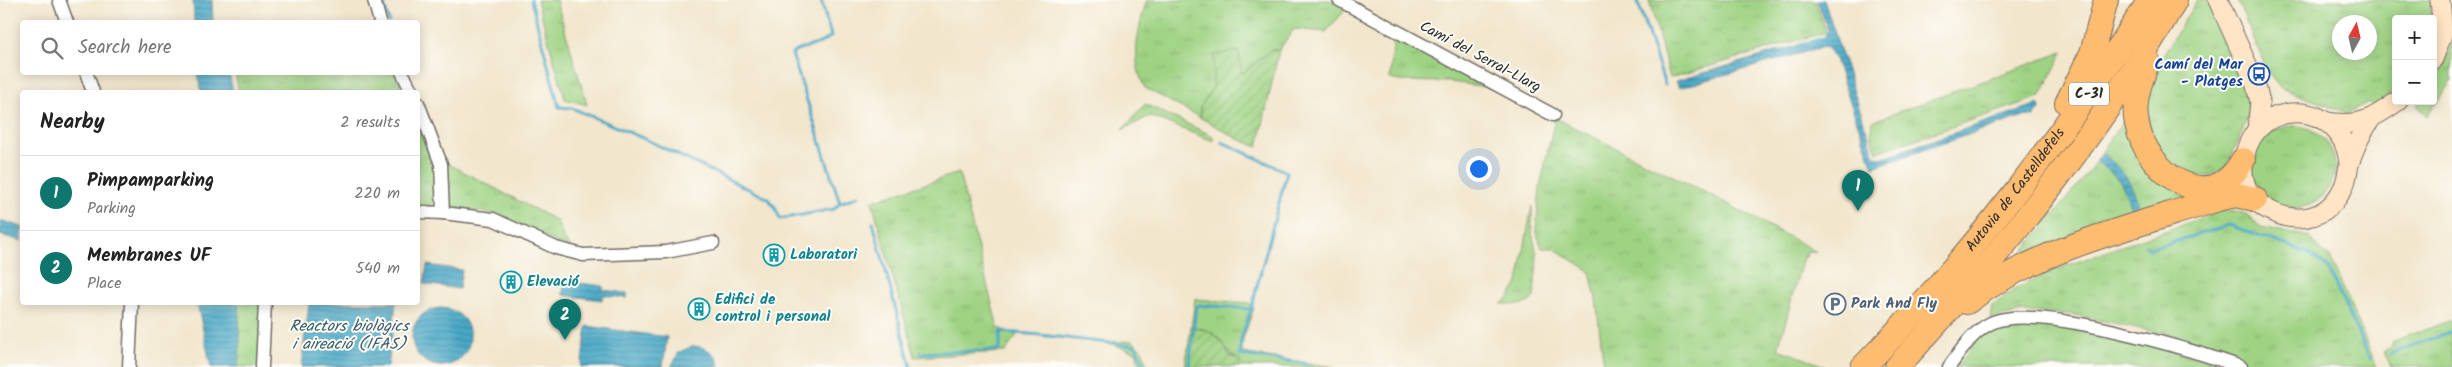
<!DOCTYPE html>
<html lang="en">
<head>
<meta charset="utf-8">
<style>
	body { margin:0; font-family:Kalam,sans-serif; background:#f2f2f2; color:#222 }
	.controls { position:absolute; right:15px; top:15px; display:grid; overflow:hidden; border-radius:5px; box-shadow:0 2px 12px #0003 }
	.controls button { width:45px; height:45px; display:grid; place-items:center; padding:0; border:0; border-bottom:1px solid #e0e0e0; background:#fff; color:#222; font:25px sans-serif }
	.compass { position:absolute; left:2332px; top:15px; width:45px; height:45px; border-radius:50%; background:#fff; box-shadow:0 2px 12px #0003; rotate:8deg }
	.you { position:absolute; left:1478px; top:168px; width:18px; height:18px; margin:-12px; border:4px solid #fff; border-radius:50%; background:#1a73e8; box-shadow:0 0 0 8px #1a73e833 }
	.badge { display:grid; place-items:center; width:32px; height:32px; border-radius:50%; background:#0f766e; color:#fff; font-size:16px; font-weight:700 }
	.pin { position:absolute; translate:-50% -41px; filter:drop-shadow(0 1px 2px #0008) }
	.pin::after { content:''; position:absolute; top:26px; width:18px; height:15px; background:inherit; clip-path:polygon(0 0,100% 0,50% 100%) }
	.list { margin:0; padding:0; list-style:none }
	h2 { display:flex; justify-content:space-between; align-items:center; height:65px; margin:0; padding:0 20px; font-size:21px }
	h2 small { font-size:16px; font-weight:400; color:#767676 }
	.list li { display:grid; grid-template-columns:32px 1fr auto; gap:15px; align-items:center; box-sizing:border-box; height:75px; padding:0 20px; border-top:1px solid #e0e0e0 }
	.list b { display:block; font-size:19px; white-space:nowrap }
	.list p { margin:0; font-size:16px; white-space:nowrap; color:#767676 }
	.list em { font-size:16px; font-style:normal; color:#767676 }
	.icon { flex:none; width:28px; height:28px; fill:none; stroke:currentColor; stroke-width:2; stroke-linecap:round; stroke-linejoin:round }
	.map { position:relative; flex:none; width:2452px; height:367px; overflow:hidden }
	.search { position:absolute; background:#fff; box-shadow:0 2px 12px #0003; left:20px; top:20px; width:400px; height:55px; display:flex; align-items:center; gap:12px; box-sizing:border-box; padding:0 18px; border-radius:5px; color:#767676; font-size:19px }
	.panel { position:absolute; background:#fff; box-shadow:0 2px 12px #0003; left:20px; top:90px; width:400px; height:215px; border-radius:5px }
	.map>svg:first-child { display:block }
	.grass { fill:url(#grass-tufts); stroke:#657f57; fill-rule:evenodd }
	.garden { fill:url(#garden-furrows); stroke:#657f57 }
	.water { fill:url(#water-rules); stroke:#3a6a79 }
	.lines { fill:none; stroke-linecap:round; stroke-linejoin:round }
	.stream { stroke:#48a8c7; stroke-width:3 }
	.street-casing { stroke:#716c63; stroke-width:15 }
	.secondary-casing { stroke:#716c63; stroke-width:21 }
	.highway-casing { stroke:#716c63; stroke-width:26 }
	.street { stroke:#fff; stroke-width:12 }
	.secondary { stroke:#ffe4c6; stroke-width:19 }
	.highway { stroke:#febc70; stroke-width:24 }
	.labels { text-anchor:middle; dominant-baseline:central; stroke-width:4; stroke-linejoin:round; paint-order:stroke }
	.shield { fill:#fdfcf7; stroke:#6a6a68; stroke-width:1 }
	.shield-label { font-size:14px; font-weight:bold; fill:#2b2b2b }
	.street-label { font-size:15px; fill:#2b2b2b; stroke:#fdfcf7 }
	.transit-label { font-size:15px; font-weight:bold; fill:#164399; stroke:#fdfcf7; text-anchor:end }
	.culture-label { font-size:15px; font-weight:bold; fill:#0d838f; stroke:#fdfcf7; text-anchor:start }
	.service-label { font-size:15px; font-weight:bold; fill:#4e5e75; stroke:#fdfcf7; text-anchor:start }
	.water-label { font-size:16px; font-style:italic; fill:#375d69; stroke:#fdfcf7 }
</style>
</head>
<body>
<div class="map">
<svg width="2452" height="367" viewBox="0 0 2452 367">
	<defs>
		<pattern id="grass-tufts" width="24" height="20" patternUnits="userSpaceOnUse" patternTransform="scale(1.25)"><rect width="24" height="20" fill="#9fd383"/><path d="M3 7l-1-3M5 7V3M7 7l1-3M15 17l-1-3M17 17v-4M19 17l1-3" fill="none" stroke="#89b571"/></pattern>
		<pattern id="garden-furrows" width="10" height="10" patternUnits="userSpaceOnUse" patternTransform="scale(1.25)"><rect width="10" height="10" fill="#9fd383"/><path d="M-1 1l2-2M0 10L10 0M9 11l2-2" fill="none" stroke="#89b571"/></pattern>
		<pattern id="water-rules" width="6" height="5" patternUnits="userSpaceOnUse" patternTransform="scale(1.25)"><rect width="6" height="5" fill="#48a8c7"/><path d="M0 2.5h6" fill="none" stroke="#3c89a2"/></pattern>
	</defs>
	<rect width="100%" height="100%" fill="#fdfcf7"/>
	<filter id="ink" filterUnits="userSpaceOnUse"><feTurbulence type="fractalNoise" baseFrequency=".02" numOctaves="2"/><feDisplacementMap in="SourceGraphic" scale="10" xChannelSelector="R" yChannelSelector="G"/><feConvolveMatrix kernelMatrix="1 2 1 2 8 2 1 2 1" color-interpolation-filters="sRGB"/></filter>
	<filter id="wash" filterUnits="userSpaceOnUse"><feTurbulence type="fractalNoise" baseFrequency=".0096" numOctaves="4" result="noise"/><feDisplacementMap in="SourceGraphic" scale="20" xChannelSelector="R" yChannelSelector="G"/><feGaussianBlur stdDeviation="1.12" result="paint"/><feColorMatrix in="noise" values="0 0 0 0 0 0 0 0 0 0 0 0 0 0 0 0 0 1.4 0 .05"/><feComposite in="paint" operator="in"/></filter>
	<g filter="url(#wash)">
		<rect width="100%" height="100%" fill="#f2e6cc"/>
		<!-- grass -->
		<g class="grass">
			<polygon points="537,0 556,0 587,105 565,99"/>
			<path d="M1147,0H1330L1346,9L1326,32L1294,29L1279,50L1272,49L1242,74L1213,87L1200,108L1201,118L1145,88C1130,61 1138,28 1147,0Z"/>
			<polygon points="1649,0 1815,0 1826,32 1670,78"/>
			<polygon points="2197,0 2207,0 2251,91 2251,110 2228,164 2217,173 2202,177 2185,171 2168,159 2149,133 2146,103 2152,74"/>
			<path d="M2237,0H2430L2431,19H2396V90L2374,107L2369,102L2347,113L2281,88L2268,72ZM2340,22H2370V52H2340Z"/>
			<polygon points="1394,36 1493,88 1451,82 1399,81 1390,79"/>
			<polygon points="2452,39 2452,80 2427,116 2417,105 2419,101 2433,101 2433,85 2446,61"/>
			<polygon points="2063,52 2040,97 1877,152 1871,135 1873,121"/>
			<polygon points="235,73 394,73 405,92 239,92"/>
			<polygon points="1145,104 1213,136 1213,141 1150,116 1122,130"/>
			<polygon points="2128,113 2136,148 2204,196 2015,261 2088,173"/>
			<path d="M418,117C428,143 449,184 428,209H418Z"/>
			<polygon points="1555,118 1709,194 1817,252 1807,251 1806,257 1803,257 1778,349 1828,367 1604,367 1596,299 1590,271 1553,248 1542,248 1536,231 1540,187"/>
			<circle cx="2294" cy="167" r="41"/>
			<polygon points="445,162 557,221 564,239 572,248 563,246 500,214 447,208"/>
			<polygon points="959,173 998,328 1017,335 1005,352 915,357 872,201"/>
			<path d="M1532,206V233L1537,255L1534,297C1527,308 1513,304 1501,304L1509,298L1518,283Z"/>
			<polygon points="2221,211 2237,211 2245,214 2260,227 2310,237 2320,250 2330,257 2377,367 2269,367 2254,365 2179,337 2071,314 2022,312 1990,319 1992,306 2014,290 2054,270"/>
			<path d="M1195,299L1249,303L1254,308L1243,339L1242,353L1335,367H1239L1240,361C1224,353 1225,341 1211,332C1206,329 1197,328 1191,327Z"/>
			<polygon points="238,303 262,303 259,367 238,367 240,344"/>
			<polygon points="2452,320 2452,367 2391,367 2384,351 2392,347 2391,342"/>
			<polygon points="2033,322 2125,338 2233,367 1957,367 1982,333"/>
			<polygon points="1133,341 1143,351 1147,365 1154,367 1140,367 1136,352 1105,342"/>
		</g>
		<!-- garden -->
		<g class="garden">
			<polygon points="1272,49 1279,50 1258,147 1238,139 1201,118 1200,108 1213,87 1214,55 1238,51 1242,74"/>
			<polygon points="1191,327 1210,331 1223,344 1230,356 1241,361 1239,367 1185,367"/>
		</g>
		<!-- water -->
		<g class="water">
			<polygon points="193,0 212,0 213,22 194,22"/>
			<polygon points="1817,0 1824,0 1875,156 1881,158 2038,104 2041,107 2034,117 2024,116 1873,167 1834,56 1826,46 1679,88 1676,81 1824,38 1828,30"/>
			<polygon points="197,73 229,73 233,92 201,92"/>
			<path d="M2102,153C2127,173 2132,184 2142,214L2133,218C2124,185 2124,181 2096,161Z"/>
			<polygon points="0,220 22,227 22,241 0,235"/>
			<polygon points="427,265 462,270 459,289 424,284"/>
			<polygon points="564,281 603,286 603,290 627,293 627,298 603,295 602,300 563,295"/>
			<polygon points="197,303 238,303 240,344 238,367 211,367"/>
			<polygon points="309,303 396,303 388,367 301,367"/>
			<circle cx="441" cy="337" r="29"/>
			<polygon points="587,326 667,337 663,367 581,367"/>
			<path d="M693,346C707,347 717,353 720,367H671L679,352Z"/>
		</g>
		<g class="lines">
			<!-- stream -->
			<g class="stream">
				<polyline points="383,0 389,22"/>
				<polyline points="531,0 559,107 572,108 645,139 767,198 775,207 780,219 834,209 840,203 858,196"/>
				<path d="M821,0L831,36C820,47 803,45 792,54L840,203"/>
				<polyline points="1637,0 1665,85"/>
				<polyline points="1799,45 1827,37"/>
				<polyline points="1222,142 1287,172 1251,309"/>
				<polyline points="873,222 911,367"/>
				<polyline points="2145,245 2150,249 2229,225 2306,252 2328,268 2370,359"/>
				<path d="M921,353L997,350L1000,349V332C1046,334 1090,342 1136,346L1145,367"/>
				<polyline points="2390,354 2452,331"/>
				<polyline points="1189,367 1196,308 1199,305 1251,309 1241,339 1240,355 1311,364"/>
			</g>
		</g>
	</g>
	<g filter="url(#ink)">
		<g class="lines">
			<!-- street casing -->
			<g class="street-casing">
				<g id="street">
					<polyline points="59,0 67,22"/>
					<polyline points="374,0 380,22"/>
					<polyline points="1339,0 1553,115"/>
					<polyline points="86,72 93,92"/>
					<polyline points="402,72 412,92"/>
					<polyline points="418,103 441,164 443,213 418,212"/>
					<polyline points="443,213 493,219 556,248 583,255 666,252 713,243"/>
					<polyline points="129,367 132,302"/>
					<polyline points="262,367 265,302"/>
					<path d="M1949,367C1961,351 1972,332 1991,323C2033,302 2194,350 2241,367"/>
				</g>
			</g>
			<!-- secondary casing -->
			<g class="secondary-casing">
				<g id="secondary">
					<polyline points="2218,0 2255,82 2260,102 2257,129"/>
					<polyline points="2433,59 2443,32 2440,0"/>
					<path d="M2326,122C2360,127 2371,120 2398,101"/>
					<path d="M2349,164C2344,99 2255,94 2244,159C2241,172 2244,188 2253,198C2280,225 2323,227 2342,190C2347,182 2347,173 2349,165C2353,149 2361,134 2370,120"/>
				</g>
			</g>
			<!-- highway casing -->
			<g class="highway-casing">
				<g id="highway">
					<path d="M2148,61C2140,82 2132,102 2137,124C2147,174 2210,219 2243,160"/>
					<polyline points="2067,103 2092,53 2106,0"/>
					<path d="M1967,302C2035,249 2136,226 2218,199L2236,195L2255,199"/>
					<path id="s1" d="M1863,367C1974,254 2065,133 2150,0"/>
					<path d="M1897,367C2000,255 2100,134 2175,0"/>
				</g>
			</g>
			<!-- street -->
			<use href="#street" class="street"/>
			<!-- secondary -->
			<use href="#secondary" class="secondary"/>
			<!-- highway -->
			<use href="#highway" class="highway"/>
		</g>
	</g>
	<!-- icons -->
	<defs>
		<g id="bus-ring" transform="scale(1.125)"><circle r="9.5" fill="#fdfcf7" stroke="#1a4fb4" stroke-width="1.5"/><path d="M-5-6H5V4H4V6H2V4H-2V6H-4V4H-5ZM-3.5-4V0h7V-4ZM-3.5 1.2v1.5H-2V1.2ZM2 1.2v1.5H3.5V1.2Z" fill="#1a4fb4"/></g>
		<g id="building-ring" transform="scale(1.125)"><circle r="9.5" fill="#fdfcf7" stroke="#0f9aa8" stroke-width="1.5"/><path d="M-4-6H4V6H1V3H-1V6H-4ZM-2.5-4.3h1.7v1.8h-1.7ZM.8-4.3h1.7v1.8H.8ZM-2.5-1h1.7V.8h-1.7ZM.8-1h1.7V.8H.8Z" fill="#0f9aa8"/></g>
		<g id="parking-ring" transform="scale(1.125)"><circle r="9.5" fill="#fdfcf7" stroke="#5c6f8a" stroke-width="1.5"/><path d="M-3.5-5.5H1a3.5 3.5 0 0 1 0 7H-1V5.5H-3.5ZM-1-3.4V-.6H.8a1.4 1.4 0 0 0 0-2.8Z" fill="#5c6f8a"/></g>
	</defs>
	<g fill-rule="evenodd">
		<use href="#bus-ring" x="2259" y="74"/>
		<use href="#building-ring" x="774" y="255"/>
		<use href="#building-ring" x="511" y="282"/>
		<use href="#parking-ring" x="1835" y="304"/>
		<use href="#building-ring" x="699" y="309"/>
	</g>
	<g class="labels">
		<!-- shield labels -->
		<rect class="shield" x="2069" y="82.5" width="40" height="23" rx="4"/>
		<g class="shield-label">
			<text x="2089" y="94">C-31</text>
		</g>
		<!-- street labels -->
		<g class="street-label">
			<text transform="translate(1480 57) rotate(28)">Camí del Serral-Llarg</text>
			<text stroke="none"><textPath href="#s1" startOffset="234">Autovia de Castelldefels</textPath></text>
		</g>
		<!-- transit labels -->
		<g class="transit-label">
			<text x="2243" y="65">Camí del Mar<tspan x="2243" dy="17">- Platges</tspan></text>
		</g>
		<!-- culture labels -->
		<g class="culture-label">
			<text x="790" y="255">Laboratori</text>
			<text x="527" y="282">Elevació</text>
			<text x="715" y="300">Edifici de<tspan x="715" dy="17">control i personal</tspan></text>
		</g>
		<!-- service labels -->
		<g class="service-label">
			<text x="1851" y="304">Park And Fly</text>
		</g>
		<!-- water labels -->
		<g class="water-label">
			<text x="349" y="326">Reactors biològics<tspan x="349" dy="18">i aireació (IFAS)</tspan></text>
		</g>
	</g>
</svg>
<div class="controls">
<button>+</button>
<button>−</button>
</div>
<svg class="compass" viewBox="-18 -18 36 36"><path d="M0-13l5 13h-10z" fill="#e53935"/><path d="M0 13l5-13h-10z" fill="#767676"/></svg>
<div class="you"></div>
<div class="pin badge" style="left:1858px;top:211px">1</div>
<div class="pin badge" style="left:565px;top:340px">2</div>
<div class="search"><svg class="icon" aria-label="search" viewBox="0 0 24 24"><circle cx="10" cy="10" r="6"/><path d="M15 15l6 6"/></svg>Search here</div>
<section class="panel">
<h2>Nearby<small>2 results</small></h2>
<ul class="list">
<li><span class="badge">1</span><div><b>Pimpamparking</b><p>Parking</p></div><em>220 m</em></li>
<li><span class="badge">2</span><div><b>Membranes UF</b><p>Place</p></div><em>540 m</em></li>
</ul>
</section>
</div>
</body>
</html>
